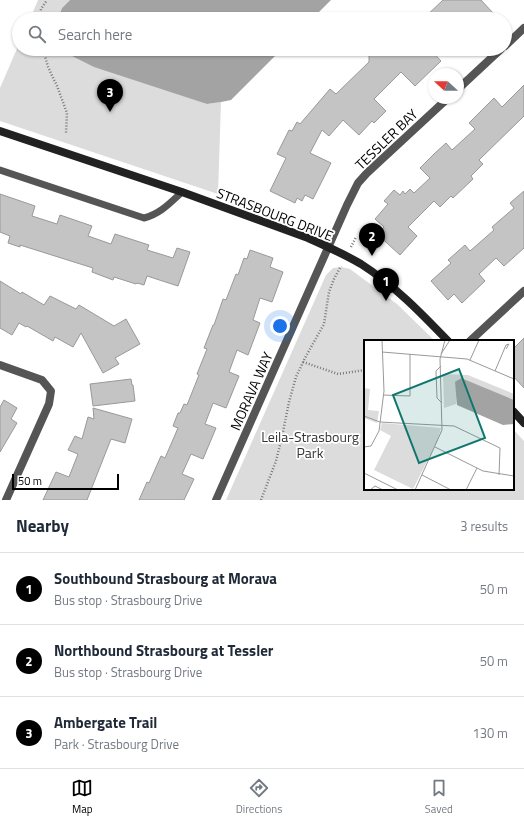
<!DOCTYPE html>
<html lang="en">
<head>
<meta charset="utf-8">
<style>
	body { margin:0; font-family:"Titillium Web",sans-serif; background:#f2f2f3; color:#1f2937 }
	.compass { position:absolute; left:428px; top:68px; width:36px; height:36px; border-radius:50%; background:#fff; box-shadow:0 1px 3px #0004; rotate:291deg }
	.scale { position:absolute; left:12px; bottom:10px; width:107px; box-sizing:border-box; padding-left:4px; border:2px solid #000; border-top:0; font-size:11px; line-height:14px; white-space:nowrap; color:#000; -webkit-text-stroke:3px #fff; paint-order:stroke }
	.you { position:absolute; left:280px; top:326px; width:14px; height:14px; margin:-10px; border:3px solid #fff; border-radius:50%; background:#1a73e8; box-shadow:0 0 0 6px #1a73e833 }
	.badge { display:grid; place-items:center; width:26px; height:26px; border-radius:50%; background:#000; color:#fff; font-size:13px; font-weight:700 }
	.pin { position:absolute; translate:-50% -33px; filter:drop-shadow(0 1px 2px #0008) }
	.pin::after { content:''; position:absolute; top:21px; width:14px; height:12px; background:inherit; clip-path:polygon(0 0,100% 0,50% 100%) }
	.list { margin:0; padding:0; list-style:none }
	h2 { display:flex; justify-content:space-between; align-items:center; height:52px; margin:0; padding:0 16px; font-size:17px }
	h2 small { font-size:13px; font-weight:400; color:#747a83 }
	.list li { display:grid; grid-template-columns:26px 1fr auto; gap:12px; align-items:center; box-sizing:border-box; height:72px; padding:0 16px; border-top:1px solid #e0e1e3 }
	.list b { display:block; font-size:15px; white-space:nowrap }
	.list p { margin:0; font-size:13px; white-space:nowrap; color:#747a83 }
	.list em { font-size:13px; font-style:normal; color:#747a83 }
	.icon { flex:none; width:22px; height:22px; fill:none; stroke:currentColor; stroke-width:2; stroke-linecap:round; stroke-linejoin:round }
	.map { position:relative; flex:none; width:524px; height:500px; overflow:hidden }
	.search { position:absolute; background:#fff; box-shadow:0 1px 3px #0004; left:12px; right:12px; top:12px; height:44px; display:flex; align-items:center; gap:10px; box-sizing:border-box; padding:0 14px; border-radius:22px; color:#747a83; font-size:15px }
	.sheet { height:268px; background:#fff }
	nav { display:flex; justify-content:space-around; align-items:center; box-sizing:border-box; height:56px; border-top:1px solid #e0e1e3; background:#fff; font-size:11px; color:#747a83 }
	nav a { display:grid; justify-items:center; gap:2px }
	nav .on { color:#000 }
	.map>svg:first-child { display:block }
	.green { fill:#dcdcdc }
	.water { fill:#a3a3a3 }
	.building { fill:#c4c4c4; stroke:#999 }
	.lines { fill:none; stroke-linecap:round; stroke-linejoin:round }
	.path { stroke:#777; stroke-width:2.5; stroke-dasharray:1 2; stroke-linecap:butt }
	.lane { stroke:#555; stroke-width:7 }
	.street { stroke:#555; stroke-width:8 }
	.secondary { stroke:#222; stroke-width:8 }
	.labels { text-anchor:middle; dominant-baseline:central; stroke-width:3.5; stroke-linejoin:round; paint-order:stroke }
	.street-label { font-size:14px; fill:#000; stroke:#fff }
	.park-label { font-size:14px; fill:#333; stroke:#fff }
	.inset-road { fill:none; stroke:#999; stroke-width:1 }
	.view { fill:#0f766e; fill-opacity:0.15; stroke:#0f766e; stroke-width:2 }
	.inset-edge { fill:none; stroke:#000; stroke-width:2 }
</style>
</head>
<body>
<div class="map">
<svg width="524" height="500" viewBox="0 0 524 500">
	<rect width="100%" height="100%" fill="#fff"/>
	<!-- green -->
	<g class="green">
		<polygon points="38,0 70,0 62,8 58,19 30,19"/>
		<polygon points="19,44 19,49 68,49 72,56 207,104 221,102 218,194 0,121 0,88"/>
		<polygon points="342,267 350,269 397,304 435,341 365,341 365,489 513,489 513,429 524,441 524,500 226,500 326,275 333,268"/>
	</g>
	<!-- water -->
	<g class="water">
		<polygon points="70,0 331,0 312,19 58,19 62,8"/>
		<polygon points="68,49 282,49 231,100 221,102 207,104 94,67 72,56"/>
	</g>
	<!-- building -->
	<g class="building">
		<polygon points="443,0 481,0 493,13 487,19 423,19"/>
		<polygon points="378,49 430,49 441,61 415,86 401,72 374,99 386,111 374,123 372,121 359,135 343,120 329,136 322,130 310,153 331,163 313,199 305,195 302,201 297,198 295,203 270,191 286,158 277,154 289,130 292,131 297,122 300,124 330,89 336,94 369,62 369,51 376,51"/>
		<polygon points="524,85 524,116 479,160 483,164 471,176 473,179 453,198 451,196 440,207 434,201 408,227 417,236 400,255 377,234 384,227 375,219 388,204 384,201 394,190 400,195 403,191 405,194 410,189 414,193 430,178 420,168 434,154 446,143 452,150 475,129 469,123 494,98 502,107"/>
		<polygon points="524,191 524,248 504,266 496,258 479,274 485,281 462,303 454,294 448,300 431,281 451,263 448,260 465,245 470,251 494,230 492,227 514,208 510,203"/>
		<polygon points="0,194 35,206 32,216 57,224 60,215 92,226 88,236 111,244 115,234 149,245 147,250 173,258 177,248 190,252 178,286 147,276 144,285 137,283 136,284 114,277 113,280 92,272 93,268 20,245 20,247 8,243 10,236 0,232"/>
		<polygon points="250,250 273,258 270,267 283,272 272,302 260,298 253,320 260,323 248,355 237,350 229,372 239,376 226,408 213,403 205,424 216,428 203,459 191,454 182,474 194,479 184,500 139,500 147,482 149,483 161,456 165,458 178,428 173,426 178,413 180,413 184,404 187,405 199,375 197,374 207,349 204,348 213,325 214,325 223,299 226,300 236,274 238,275 244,258 247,259"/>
		<polygon points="0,281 21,294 22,292 44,305 50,296 76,309 79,305 114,326 126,319 140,344 115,358 119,364 103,373 81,333 73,347 55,337 53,341 27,326 26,327 19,323 12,335 0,328"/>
		<polygon points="524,338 524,388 513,376 513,349"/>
		<polygon points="131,379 132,385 133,385 135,401 93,406 90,384"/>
		<polygon points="4,400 17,408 11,419 17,423 0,452 0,407"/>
		<polygon points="93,408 132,419 125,443 111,439 87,500 43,500 56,472 69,477 78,454 68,450 75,436 82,439 88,417 94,419"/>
	</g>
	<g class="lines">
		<!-- path -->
		<g class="path">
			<polyline points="39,19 41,9 47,0"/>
			<polyline points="43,49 48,67 57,86 67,113 66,133"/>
			<polyline points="351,247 356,237"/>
			<polyline points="303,362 338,374 365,370"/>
			<polyline points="261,500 276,461 282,437 289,402 296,377 305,358 324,324 329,292 334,279 341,266"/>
		</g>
		<!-- lane -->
		<path class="lane" d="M0,170L144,218C160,214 170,203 182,192"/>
		<!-- street -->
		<g class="street">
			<polyline points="505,46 524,28"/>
			<polyline points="458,89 501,49"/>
			<polyline points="470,341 524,291"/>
			<polyline points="0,365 42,380 51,391 49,404 6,500"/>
			<polyline points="216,500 347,205 358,183 367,173 448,98"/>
		</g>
		<!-- secondary -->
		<g class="secondary">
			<path d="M0,131L182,192L308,238C326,246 344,254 361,264C394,285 421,313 448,341"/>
			<polyline points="513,411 524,423"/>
		</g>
	</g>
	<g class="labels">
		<!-- street labels -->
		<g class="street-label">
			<text transform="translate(386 139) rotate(-44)">TESSLER BAY</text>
			<text transform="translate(275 214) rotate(21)">STRASBOURG DRIVE</text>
			<text transform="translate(251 391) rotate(-66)">MORAVA WAY</text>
		</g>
		<!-- park labels -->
		<g class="park-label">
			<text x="310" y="436">Leila-Strasbourg<tspan x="310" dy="16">Park</tspan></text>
		</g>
	</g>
	<!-- overview -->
	<g transform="translate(364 340)">
		<rect width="150" height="150" fill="#fff"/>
		<path d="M79,34L104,35L150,54V60L95,38L92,64L80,68ZM0,48L6,49L4,70L15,71L13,83L0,78ZM18,83L77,88L73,102L49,149L10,130L27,96L16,90Z" fill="#dcdcdc"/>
		<path d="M97,38L150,60V84L139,85L93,65L91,42Z" fill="#a3a3a3"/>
		<path class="inset-road" d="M18,12L103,19L150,39M77,14L86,0M106,20L115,0M77,26L72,31L73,58L78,63M131,31L142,5L145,4L142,9M19,55L46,56V14M0,76L16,82L90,86L136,108L135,135M0,107L7,106L15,91L20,51L18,0M71,107L119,131L150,136M0,133L34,150M58,135L87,150M6,150L11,146L19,150M51,150L78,90L76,19L81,0M102,150L113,128"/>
		<path class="view" d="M95,29L121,98L55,123L29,55Z"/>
		<rect width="150" height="150" class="inset-edge"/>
	</g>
</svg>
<svg class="compass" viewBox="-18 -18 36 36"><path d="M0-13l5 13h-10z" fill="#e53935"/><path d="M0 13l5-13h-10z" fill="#747a83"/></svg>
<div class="scale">50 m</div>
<div class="you"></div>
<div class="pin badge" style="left:386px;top:301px">1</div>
<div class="pin badge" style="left:372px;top:256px">2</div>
<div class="pin badge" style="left:110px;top:112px">3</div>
<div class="search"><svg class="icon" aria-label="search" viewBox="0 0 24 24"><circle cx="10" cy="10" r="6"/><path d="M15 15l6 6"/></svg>Search here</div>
</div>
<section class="sheet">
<h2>Nearby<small>3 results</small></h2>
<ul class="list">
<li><span class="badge">1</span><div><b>Southbound Strasbourg at Morava</b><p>Bus stop · Strasbourg Drive</p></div><em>50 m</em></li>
<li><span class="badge">2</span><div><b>Northbound Strasbourg at Tessler</b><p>Bus stop · Strasbourg Drive</p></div><em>50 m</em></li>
<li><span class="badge">3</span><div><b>Ambergate Trail</b><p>Park · Strasbourg Drive</p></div><em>130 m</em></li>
</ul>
</section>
<nav>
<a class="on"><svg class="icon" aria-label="map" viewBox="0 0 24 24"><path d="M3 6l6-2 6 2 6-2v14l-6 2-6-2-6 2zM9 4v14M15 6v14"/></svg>Map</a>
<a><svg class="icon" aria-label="directions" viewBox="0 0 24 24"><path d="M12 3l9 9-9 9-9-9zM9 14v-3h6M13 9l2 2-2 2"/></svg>Directions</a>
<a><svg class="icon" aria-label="saved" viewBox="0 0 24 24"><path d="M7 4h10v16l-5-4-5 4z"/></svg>Saved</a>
</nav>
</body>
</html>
